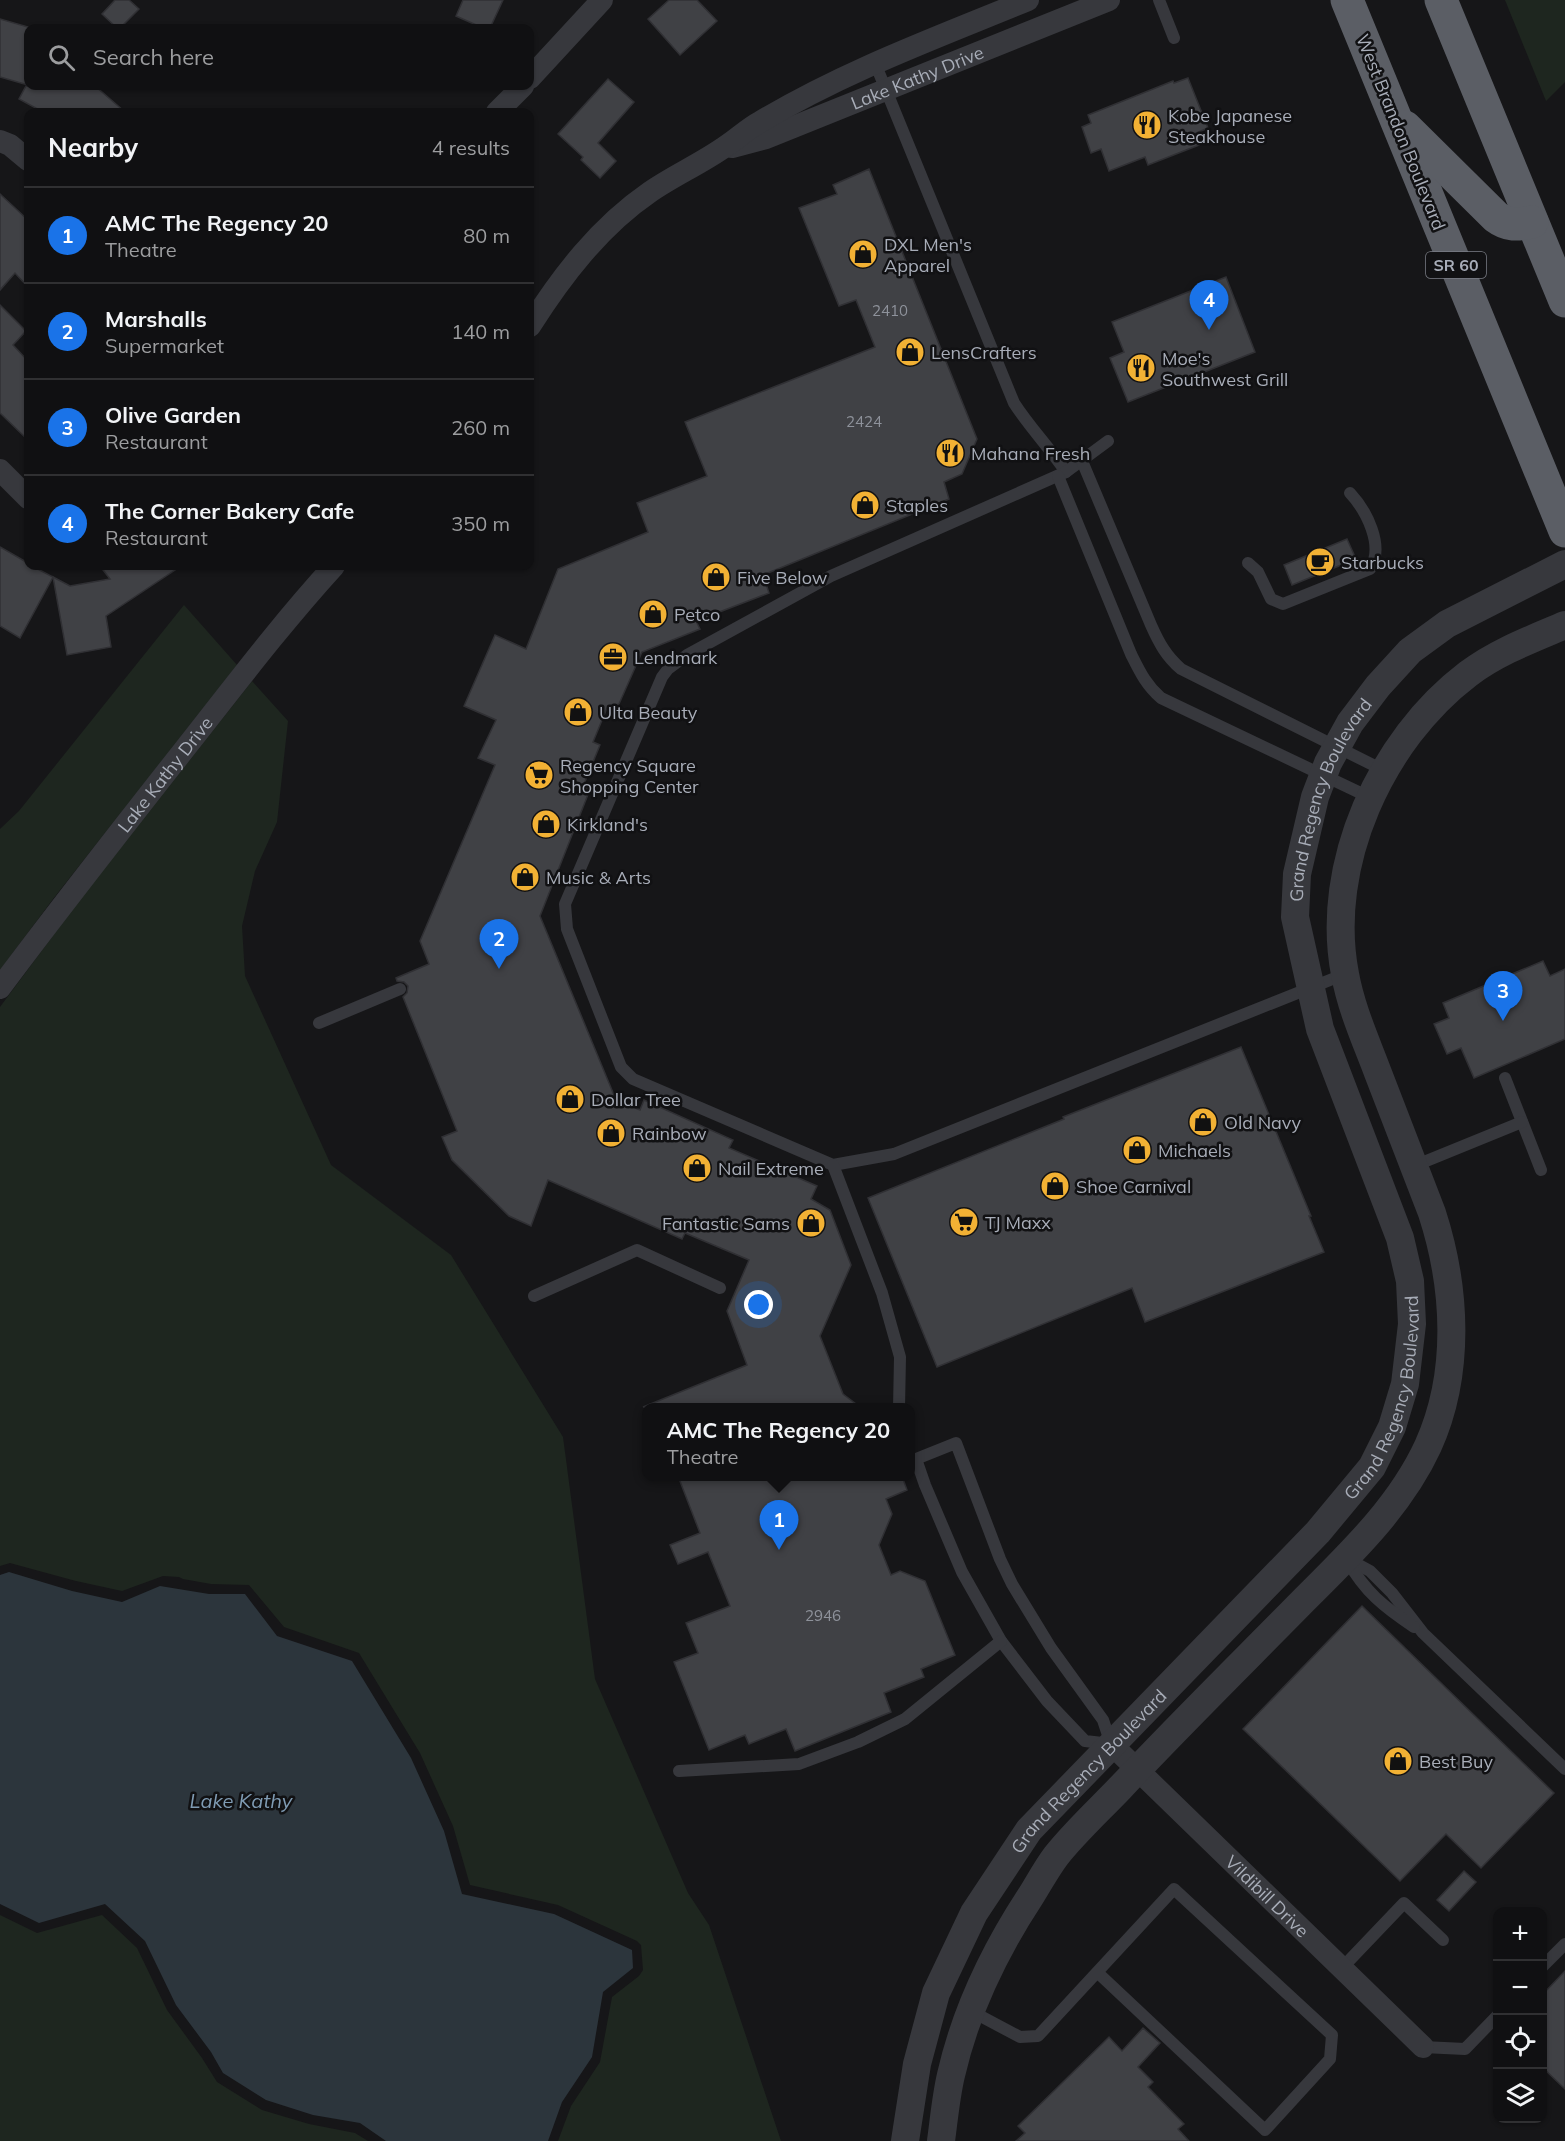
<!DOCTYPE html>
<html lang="en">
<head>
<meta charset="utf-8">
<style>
	body { margin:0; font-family:Mulish,sans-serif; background:#19191b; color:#f1f3f6 }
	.controls { position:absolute; right:18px; bottom:18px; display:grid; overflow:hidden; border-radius:12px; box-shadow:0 2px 4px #0004 }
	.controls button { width:54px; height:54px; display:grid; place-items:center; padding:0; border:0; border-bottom:2px solid #303032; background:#101012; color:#f1f3f6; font:30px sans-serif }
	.you { position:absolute; left:759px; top:1305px; width:21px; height:21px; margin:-15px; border:4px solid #fff; border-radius:50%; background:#1a73e8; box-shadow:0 0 0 9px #1a73e833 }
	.badge { display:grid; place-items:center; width:39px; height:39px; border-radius:50%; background:#1a73e8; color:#fff; font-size:20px; font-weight:700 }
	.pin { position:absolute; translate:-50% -50px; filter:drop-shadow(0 2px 3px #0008) }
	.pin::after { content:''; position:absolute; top:32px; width:21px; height:18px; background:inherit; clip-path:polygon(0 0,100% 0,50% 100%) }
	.popup { position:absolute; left:642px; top:1403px; width:273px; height:78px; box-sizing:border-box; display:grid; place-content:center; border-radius:12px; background:#101012; filter:drop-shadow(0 2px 4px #0005); font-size:20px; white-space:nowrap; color:#9c9d9f }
	.popup b { font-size:22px; color:#f1f3f6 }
	.popup::after { content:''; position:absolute; left:50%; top:100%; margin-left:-12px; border:12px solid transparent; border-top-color:#101012 }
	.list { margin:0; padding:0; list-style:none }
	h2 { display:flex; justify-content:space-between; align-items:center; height:78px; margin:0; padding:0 24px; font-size:26px }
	h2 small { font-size:20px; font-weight:400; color:#9c9d9f }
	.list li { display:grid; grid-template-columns:39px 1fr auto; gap:18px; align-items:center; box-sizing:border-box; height:96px; padding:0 24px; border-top:2px solid #303032 }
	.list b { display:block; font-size:22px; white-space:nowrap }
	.list p { margin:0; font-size:20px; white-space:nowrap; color:#9c9d9f }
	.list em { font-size:20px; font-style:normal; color:#9c9d9f }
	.icon { flex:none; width:33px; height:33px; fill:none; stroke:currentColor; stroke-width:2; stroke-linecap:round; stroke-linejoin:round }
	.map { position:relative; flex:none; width:1565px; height:2141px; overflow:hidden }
	.search { position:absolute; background:#101012; box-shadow:0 2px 4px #0004; left:24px; top:24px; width:510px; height:66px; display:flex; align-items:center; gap:15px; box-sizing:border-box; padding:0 21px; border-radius:12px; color:#9c9d9f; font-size:22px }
	.panel { position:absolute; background:#101012; box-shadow:0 2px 4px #0004; left:24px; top:108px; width:510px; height:462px; border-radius:12px }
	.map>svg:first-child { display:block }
	.green { fill:#1e261f }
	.water { fill:#2c353c }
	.building { fill:#404145; stroke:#303034; stroke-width:1.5 }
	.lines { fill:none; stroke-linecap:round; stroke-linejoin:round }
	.service { stroke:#37383d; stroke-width:12 }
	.minor { stroke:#37383d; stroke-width:22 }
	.tertiary { stroke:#37383d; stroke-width:28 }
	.trunk { stroke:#5b5e65; stroke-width:33 }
	.labels { text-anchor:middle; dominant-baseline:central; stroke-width:5; stroke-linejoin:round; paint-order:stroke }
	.number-label { font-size:15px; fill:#8e929b }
	.shield { fill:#111113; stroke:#7b7e86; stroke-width:1.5 }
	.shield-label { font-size:16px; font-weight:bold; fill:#a8adb8 }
	.street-label { font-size:18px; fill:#a8adb8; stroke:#111113 }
	.poi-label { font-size:18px; fill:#a8adb8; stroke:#111113; text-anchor:start }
	.water-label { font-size:20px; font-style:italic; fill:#7f9bb3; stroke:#111113 }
</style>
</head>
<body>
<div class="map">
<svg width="1565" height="2141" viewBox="0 0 1565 2141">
	<rect width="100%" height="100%" fill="#161618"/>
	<!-- green -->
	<g class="green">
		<polygon points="1505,0 1565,0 1565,82 1546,101"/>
		<polygon points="184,605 237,665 53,899 0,970 0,829 19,811"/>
		<polygon points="252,681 288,721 277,822 255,871 242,926 245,976 331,1165 451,1255 563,1437 595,1679 688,1893 709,1925 781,2141 558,2141 571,2106 600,2062 612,1997 639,1976 643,1970 641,1945 637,1941 558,1905 470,1885 453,1826 420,1753 359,1653 284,1627 249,1585 211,1584 183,1579 179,1577 163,1576 122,1591 76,1581 10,1563 0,1566 0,1007 78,902"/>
		<polygon points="0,1915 37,1933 102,1915 137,1948 167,2010 202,2058 217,2082 262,2110 309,2124 355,2133 368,2141 0,2141"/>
	</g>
	<!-- water -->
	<polygon class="water" points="9,1572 72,1591 122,1602 160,1586 209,1594 245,1594 277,1636 352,1661 411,1758 444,1831 462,1894 554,1914 632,1950 633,1968 603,1992 592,2057 562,2102 548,2141 386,2141 360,2123 313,2115 266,2100 223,2073 211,2052 176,2005 145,1941 105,1904 39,1923 0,1904 0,1575"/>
	<!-- building -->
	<g class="building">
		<polygon points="115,0 129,0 139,9 120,28 117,28 102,14"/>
		<polygon points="463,0 503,0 490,28 483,28 456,16"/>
		<polygon points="669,0 697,0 717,21 680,55 648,19"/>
		<polygon points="0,19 28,27 28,85 0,77"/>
		<polygon points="1188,78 1208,128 1194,134 1199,145 1148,165 1145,157 1109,171 1101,149 1091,153 1082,127 1091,123 1088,115 1173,81 1174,83"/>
		<polygon points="608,79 634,102 598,143 616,161 600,178 581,160 583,157 558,134"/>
		<polygon points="26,86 95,86 125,112 43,112 19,99"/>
		<polygon points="869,169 977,439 962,474 944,482 949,499 763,575 769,593 696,621 700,629 642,652 619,704 607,708 593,742 600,745 584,784 591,787 540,916 616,1100 640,1110 644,1100 733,1140 729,1148 817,1186 811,1199 830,1210 851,1265 820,1336 843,1394 860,1407 643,1407 747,1365 727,1311 749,1260 685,1233 682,1239 548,1180 531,1226 509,1216 452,1160 442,1137 457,1131 403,997 407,993 408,986 404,982 397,981 396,978 429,964 420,941 495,765 478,758 496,720 464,706 495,635 526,649 558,569 648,532 637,503 707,476 685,422 875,347 856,300 839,306 799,208 837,194 833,185"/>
		<polygon points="0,194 28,220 28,287 15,273 0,290"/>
		<polygon points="1226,277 1255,352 1128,402 1110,358 1124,352 1112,322"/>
		<polygon points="0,305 26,331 13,345 28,361 28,440 0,413"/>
		<polygon points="1347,539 1356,559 1292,585 1284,565"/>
		<polygon points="0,547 28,563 28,566 32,566 53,577 20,638 0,626"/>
		<polygon points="100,566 181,566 106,616 111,647 67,655 53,577 70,586 110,579"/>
		<polygon points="1543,961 1550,976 1565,969 1565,1039 1474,1078 1461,1048 1447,1054 1434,1024 1449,1018 1443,1003"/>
		<polygon points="1241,1047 1311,1216 1309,1216 1324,1252 1145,1322 1132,1288 937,1367 868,1198 1064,1119 1063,1117"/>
		<polygon points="678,1476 902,1476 907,1490 886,1499 892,1514 879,1545 891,1575 900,1571 925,1581 955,1655 921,1669 924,1677 884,1693 891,1712 795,1751 786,1729 749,1744 745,1735 709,1750 674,1662 698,1653 686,1623 730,1606 708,1552 678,1564 670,1545 700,1533"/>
		<polygon points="1362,1606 1554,1793 1481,1868 1446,1834 1400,1881 1243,1729"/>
		<polygon points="1464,1871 1476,1882 1449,1911 1437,1900"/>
		<polygon points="1565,1971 1565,2089 1542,2067 1542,1995"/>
		<polygon points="1143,2028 1160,2043 1138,2067 1153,2082 1148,2087 1184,2124 1178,2129 1189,2141 1016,2141 1025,2133 1018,2126 1109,2037 1122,2051"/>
	</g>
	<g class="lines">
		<!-- service -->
		<g class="service">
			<polyline points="1159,0 1174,38"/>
			<path d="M875,63L1014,403C1030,428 1050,448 1066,472"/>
			<polyline points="1108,441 1066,472 831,576 687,655 668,669 662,677 565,904 567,929 621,1067 633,1079 833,1165 894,1154 1345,974"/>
			<path d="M1082,461L1151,625C1159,643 1166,656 1181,669L1385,771"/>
			<path d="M1058,476L1131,654C1140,672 1146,685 1161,698L1371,798"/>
			<path d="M1248,563L1258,572L1271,599L1283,604L1370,569C1385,546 1366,510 1350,493"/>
			<polyline points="319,1023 400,989"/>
			<polyline points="1505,1078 1541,1170"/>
			<polyline points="833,1165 882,1293 900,1357 899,1408"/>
			<polyline points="1414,1166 1522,1122"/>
			<polyline points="534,1296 637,1250 720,1288"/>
			<polygon points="956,1443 1000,1559 1012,1584 1051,1648 1103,1720 1111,1744 1085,1741 1047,1701 1001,1641 962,1572 925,1485 916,1459"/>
			<polyline points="1346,1558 1370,1571 1392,1593 1423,1633 1565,1769"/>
			<path d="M1347,1560C1365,1592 1384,1607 1414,1627"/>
			<polyline points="679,1771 799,1764 858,1742 905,1719 1001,1641"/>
			<polyline points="1542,1967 1565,1944"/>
			<polyline points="1342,1968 1404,1903 1443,1940"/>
			<polyline points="971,2011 1020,2037 1038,2036 1174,1889 1332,2035 1330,2059 1265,2130 1097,1972"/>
			<polyline points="1423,2047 1465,2049 1498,2015"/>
		</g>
		<!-- minor -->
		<g class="minor">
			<polyline points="530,78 602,0"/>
			<polyline points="497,112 523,86"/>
			<polyline points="0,141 10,145 28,160"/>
			<path id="s1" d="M732,147L766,138L1109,0"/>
			<path d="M530,326C562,276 599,227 650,192C673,176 700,164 723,148C736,140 747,129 760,122C845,71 938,37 1028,0"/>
			<polyline points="0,470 28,498"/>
			<path id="s2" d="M0,988C61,906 124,826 187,746C235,685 282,623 334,566"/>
			<path id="s3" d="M1111,1744L1423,2047"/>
		</g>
		<!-- tertiary -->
		<g class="tertiary">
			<path id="s4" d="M905,2141L917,2064L936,1993L974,1913L1029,1830L1318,1532L1372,1467L1392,1427L1405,1384L1412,1324L1410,1281L1400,1238L1320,1029L1295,917L1297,874L1315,797L1328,763L1350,723L1378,686L1410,651L1447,624L1565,564"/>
			<path d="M941,2141C944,2119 946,2096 951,2075C966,2009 995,1950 1032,1894C1040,1881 1047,1868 1056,1856C1075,1832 1099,1810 1120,1788C1180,1724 1242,1663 1303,1601C1349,1555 1400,1507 1428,1446C1461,1373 1456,1287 1432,1213C1414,1166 1396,1119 1378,1073C1366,1041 1351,1008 1345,974C1324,865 1381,740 1468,674C1497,652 1532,639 1565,625"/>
		</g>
		<!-- trunk -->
		<g class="trunk">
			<polyline points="1347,0 1565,531"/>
			<polyline points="1441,0 1565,301"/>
			<path d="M1405,127L1496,217C1508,226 1517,225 1532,222"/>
		</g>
	</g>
	<!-- icons -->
	<defs>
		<g id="restaurant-disc" transform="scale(1.5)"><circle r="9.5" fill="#f2b134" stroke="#111113"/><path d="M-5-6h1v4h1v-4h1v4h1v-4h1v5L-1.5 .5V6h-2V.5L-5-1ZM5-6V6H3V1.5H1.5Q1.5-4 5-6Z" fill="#111"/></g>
		<g id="shop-disc" transform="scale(1.5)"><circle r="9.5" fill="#f2b134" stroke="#111113"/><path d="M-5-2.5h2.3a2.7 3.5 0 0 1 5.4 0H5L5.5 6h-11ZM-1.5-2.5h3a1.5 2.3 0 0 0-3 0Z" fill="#111"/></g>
		<g id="cafe-disc" transform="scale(1.5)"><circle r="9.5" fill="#f2b134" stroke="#111113"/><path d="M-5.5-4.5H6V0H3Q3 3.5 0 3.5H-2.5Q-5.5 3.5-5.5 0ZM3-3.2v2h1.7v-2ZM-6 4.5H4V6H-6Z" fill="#111"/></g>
		<g id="office-disc" transform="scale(1.5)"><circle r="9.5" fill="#f2b134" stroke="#111113"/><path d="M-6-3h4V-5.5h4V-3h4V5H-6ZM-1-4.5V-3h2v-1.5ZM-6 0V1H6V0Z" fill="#111"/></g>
		<g id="supermarket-disc" transform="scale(1.5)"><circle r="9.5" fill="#f2b134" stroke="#111113"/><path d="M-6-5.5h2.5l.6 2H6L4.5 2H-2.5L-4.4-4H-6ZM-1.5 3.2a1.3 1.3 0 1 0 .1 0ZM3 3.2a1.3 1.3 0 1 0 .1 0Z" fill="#111"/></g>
	</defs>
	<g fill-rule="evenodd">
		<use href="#restaurant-disc" x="1147" y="125"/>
		<use href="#shop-disc" x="863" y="254"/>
		<use href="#shop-disc" x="910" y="352"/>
		<use href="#restaurant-disc" x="1141" y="368"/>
		<use href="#restaurant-disc" x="950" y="453"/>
		<use href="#shop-disc" x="865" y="505"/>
		<use href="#cafe-disc" x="1320" y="562"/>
		<use href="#shop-disc" x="716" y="577"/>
		<use href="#shop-disc" x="653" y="614"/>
		<use href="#office-disc" x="613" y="657"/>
		<use href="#shop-disc" x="578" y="712"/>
		<use href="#supermarket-disc" x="539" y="775"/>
		<use href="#shop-disc" x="546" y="824"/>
		<use href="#shop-disc" x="525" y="877"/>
		<use href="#shop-disc" x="570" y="1099"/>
		<use href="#shop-disc" x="1203" y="1122"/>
		<use href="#shop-disc" x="611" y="1133"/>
		<use href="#shop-disc" x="1137" y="1150"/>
		<use href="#shop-disc" x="697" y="1168"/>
		<use href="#shop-disc" x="1055" y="1186"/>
		<use href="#supermarket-disc" x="964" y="1222"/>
		<use href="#shop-disc" x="811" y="1223"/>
		<use href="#shop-disc" x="1398" y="1761"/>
	</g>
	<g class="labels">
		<!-- number labels -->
		<g class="number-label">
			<text x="890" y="310">2410</text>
			<text x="864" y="421">2424</text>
			<text x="823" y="1615">2946</text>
		</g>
		<!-- shield labels -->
		<rect class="shield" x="1426" y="252" width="60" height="26" rx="4.5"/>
		<g class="shield-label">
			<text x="1456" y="265">SR 60</text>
		</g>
		<!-- street labels -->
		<g class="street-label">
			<text stroke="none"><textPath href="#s1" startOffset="198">Lake Kathy Drive</textPath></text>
			<text transform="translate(1401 132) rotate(68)">West Brandon Boulevard</text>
			<text stroke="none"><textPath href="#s2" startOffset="270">Lake Kathy Drive</textPath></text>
			<text stroke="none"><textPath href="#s4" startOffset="1539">Grand Regency Boulevard</textPath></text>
			<text stroke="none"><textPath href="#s4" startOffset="909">Grand Regency Boulevard</textPath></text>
			<text stroke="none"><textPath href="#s4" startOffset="423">Grand Regency Boulevard</textPath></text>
			<text stroke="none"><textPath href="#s3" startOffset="218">Vildibill Drive</textPath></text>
		</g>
		<!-- poi labels -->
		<g class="poi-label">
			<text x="1168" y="115">Kobe Japanese<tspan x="1168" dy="21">Steakhouse</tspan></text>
			<text x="884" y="244">DXL Men's<tspan x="884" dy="21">Apparel</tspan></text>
			<text x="931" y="352">LensCrafters</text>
			<text x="1162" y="358">Moe's<tspan x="1162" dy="21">Southwest Grill</tspan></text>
			<text x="971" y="453">Mahana Fresh</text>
			<text x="886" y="505">Staples</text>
			<text x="1341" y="562">Starbucks</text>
			<text x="737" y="577">Five Below</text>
			<text x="674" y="614">Petco</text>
			<text x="634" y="657">Lendmark</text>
			<text x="599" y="712">Ulta Beauty</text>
			<text x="560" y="765">Regency Square<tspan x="560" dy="21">Shopping Center</tspan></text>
			<text x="567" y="824">Kirkland's</text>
			<text x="546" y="877">Music &amp; Arts</text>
			<text x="591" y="1099">Dollar Tree</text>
			<text x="1224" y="1122">Old Navy</text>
			<text x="632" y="1133">Rainbow</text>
			<text x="1158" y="1150">Michaels</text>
			<text x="718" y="1168">Nail Extreme</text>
			<text x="1076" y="1186">Shoe Carnival</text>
			<text x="985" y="1222">TJ Maxx</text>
			<text x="790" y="1223" text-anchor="end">Fantastic Sams</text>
			<text x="1419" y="1761">Best Buy</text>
		</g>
		<!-- water labels -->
		<g class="water-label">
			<text x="241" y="1800">Lake Kathy</text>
		</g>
	</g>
</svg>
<div class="controls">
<button>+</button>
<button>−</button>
<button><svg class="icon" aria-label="locate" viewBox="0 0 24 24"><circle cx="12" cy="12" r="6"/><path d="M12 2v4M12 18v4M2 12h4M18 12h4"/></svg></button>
<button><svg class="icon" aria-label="layers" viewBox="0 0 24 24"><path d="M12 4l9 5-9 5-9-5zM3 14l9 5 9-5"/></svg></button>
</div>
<div class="you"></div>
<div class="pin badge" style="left:779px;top:1550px">1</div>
<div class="popup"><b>AMC The Regency 20</b>Theatre</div>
<div class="pin badge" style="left:499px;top:969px">2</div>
<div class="pin badge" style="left:1503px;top:1021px">3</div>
<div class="pin badge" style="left:1209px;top:330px">4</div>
<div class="search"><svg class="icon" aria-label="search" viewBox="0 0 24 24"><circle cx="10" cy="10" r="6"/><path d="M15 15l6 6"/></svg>Search here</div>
<section class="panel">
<h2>Nearby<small>4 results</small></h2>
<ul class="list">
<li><span class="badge">1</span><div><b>AMC The Regency 20</b><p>Theatre</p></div><em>80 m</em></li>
<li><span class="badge">2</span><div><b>Marshalls</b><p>Supermarket</p></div><em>140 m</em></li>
<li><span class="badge">3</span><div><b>Olive Garden</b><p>Restaurant</p></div><em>260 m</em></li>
<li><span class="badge">4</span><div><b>The Corner Bakery Cafe</b><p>Restaurant</p></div><em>350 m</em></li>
</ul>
</section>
</div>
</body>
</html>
